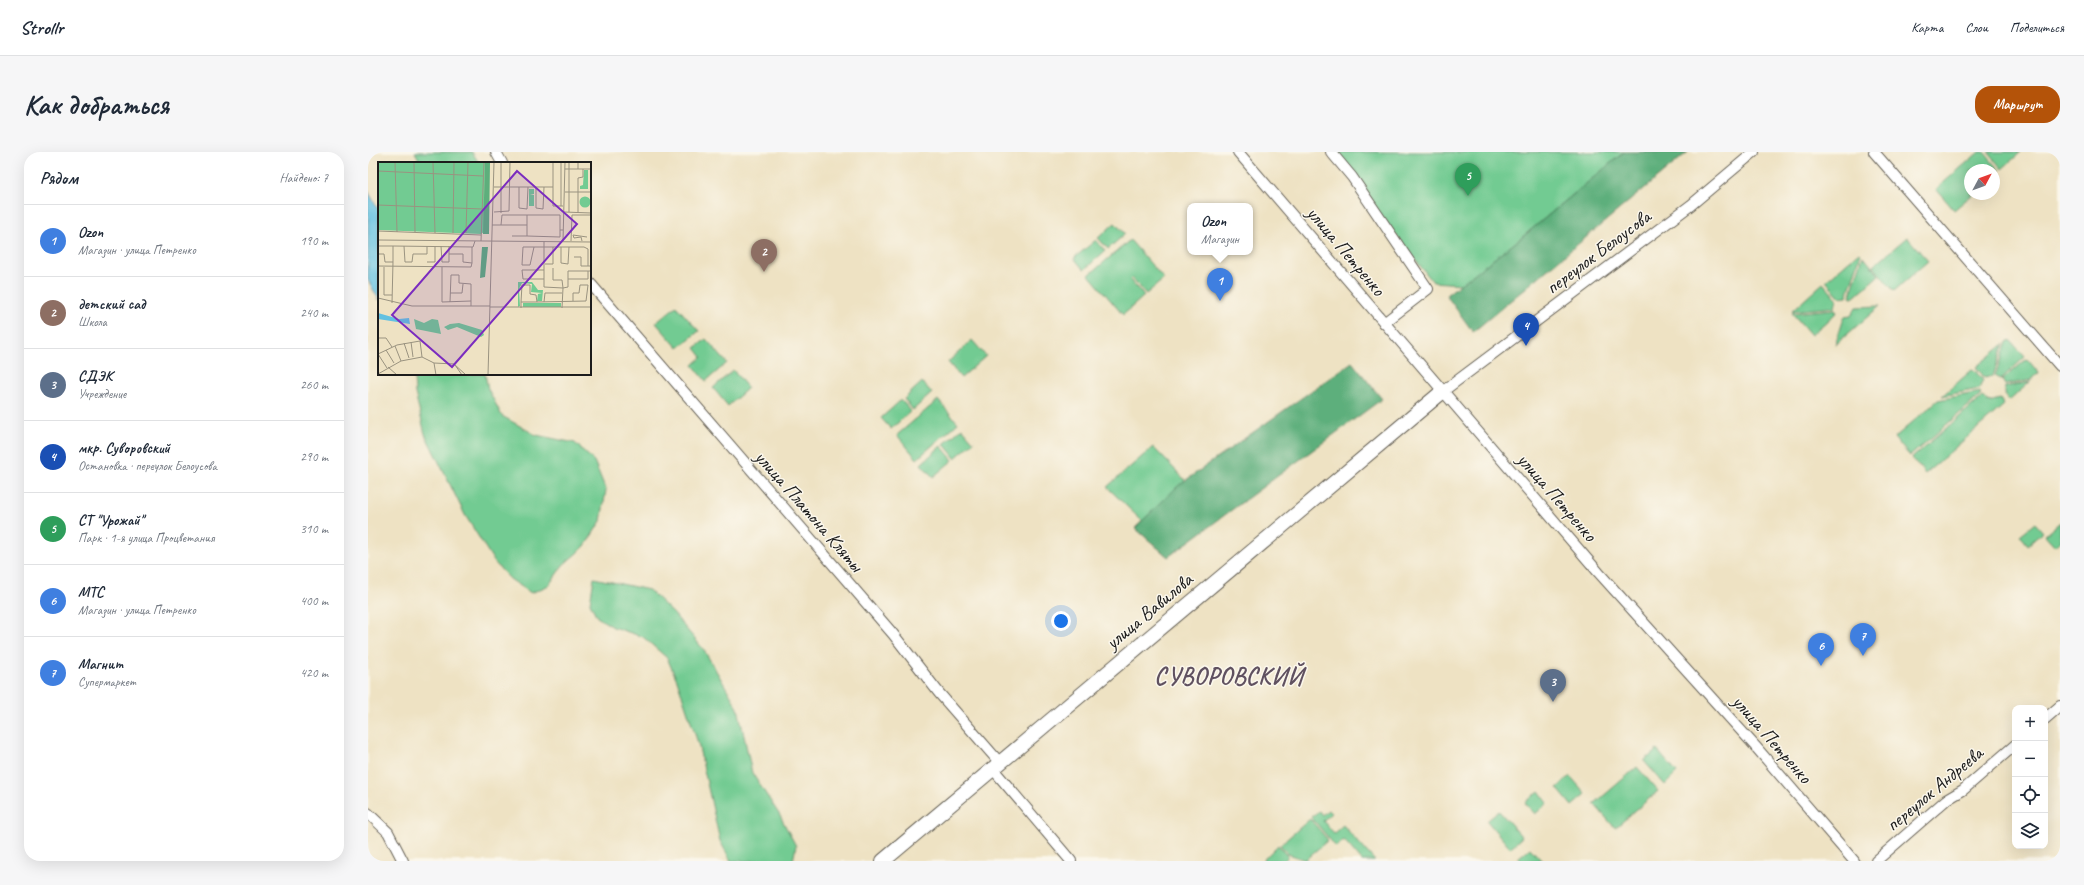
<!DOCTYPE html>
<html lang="ru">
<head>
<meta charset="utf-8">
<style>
	body { margin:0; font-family:Caveat,sans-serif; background:#f6f6f7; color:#1f2937 }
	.controls { position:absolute; right:12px; bottom:12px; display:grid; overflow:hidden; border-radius:8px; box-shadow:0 4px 16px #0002 }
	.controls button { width:36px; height:36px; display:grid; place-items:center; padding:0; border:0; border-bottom:1px solid #e0e1e3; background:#fff; color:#1f2937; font:20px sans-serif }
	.compass { position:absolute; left:1596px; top:12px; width:36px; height:36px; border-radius:50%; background:#fff; box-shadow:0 4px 16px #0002; rotate:49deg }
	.you { position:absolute; left:693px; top:469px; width:14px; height:14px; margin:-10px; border:3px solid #fff; border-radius:50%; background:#1a73e8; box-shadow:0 0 0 6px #1a73e833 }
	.badge { display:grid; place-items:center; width:26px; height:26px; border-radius:50%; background:#b45309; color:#fff; font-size:13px; font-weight:700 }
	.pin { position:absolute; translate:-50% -33px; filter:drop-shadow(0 1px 2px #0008) }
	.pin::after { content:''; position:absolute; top:21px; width:14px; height:12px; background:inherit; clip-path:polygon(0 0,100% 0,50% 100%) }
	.popup { position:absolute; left:819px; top:51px; width:66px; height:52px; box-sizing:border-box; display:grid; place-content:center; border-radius:8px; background:#fff; filter:drop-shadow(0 1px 3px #0005); font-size:13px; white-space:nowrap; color:#747a83 }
	.popup b { font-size:15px; color:#1f2937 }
	.popup::after { content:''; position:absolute; left:50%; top:100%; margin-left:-8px; border:8px solid transparent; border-top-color:#fff }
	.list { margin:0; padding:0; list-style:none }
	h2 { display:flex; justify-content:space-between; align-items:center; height:52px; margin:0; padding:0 16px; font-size:17px }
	h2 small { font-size:13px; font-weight:400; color:#747a83 }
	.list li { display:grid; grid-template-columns:26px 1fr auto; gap:12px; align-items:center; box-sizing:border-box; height:72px; padding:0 16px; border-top:1px solid #e0e1e3 }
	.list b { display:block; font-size:15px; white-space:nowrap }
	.list p { margin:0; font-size:13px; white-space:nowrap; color:#747a83 }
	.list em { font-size:13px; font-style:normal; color:#747a83 }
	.icon { flex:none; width:22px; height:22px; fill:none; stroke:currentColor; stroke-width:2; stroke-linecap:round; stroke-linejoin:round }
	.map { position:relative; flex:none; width:1692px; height:709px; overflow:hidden; border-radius:16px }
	header { display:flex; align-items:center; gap:24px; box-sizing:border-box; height:56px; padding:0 20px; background:#fff; border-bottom:1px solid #e0e1e3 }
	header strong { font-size:19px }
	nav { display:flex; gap:22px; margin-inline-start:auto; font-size:14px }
	.intro { display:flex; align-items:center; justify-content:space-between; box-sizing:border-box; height:96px; padding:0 24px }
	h1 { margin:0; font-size:28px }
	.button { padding:10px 18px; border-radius:16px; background:#b45309; color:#fff; font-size:14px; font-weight:700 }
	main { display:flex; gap:24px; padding:0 24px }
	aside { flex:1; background:#fff; border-radius:16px; box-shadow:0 4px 16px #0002 }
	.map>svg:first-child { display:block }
	.green { fill:#72cb92; stroke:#477457 }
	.forest { fill:#5daf7c; stroke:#3c664c }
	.water { fill:#63c1e1; stroke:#406e7e }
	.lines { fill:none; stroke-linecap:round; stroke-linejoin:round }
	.street-casing { stroke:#666156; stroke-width:12 }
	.secondary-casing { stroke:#666156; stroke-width:16 }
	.street { stroke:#fff; stroke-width:10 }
	.secondary { stroke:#fff; stroke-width:14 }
	.labels { text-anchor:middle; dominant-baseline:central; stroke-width:3; stroke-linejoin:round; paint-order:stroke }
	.street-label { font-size:20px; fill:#1c1c1c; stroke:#fbf7ec }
	.district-label { font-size:24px; font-weight:bold; letter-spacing:1px; fill:#605160; stroke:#fbf7ec }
	.inset-road { fill:none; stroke:#9a9380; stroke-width:1 }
	.view { fill:#7b2cbf; fill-opacity:0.15; stroke:#7b2cbf; stroke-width:2 }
	.inset-edge { fill:none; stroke:#1c1c1c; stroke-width:2 }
</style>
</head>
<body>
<header>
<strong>Strollr</strong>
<nav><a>Карта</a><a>Слои</a><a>Поделиться</a></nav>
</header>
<div class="intro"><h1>Как добраться</h1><a class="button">Маршрут</a></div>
<main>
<aside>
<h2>Рядом<small>Найдено: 7</small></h2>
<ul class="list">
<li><span class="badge" style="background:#3f7fe0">1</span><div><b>Ozon</b><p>Магазин · улица Петренко</p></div><em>190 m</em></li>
<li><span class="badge" style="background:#8d6e63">2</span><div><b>детский сад</b><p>Школа</p></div><em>240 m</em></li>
<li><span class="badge" style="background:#5c6f8a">3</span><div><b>СДЭК</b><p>Учреждение</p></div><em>260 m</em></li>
<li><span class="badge" style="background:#1a4fb4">4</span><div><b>мкр. Суворовский</b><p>Остановка · переулок Белоусова</p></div><em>290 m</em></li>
<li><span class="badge" style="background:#2e9e5b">5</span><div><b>СТ &quot;Урожай&quot;</b><p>Парк · 1-я улица Процветания</p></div><em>310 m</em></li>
<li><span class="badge" style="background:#3f7fe0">6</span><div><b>МТС</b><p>Магазин · улица Петренко</p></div><em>400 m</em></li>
<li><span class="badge" style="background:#3f7fe0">7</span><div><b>Магнит</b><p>Супермаркет</p></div><em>420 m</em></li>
</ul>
</aside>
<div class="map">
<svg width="1692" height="709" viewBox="0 0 1692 709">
	<rect width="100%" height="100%" fill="#fbf7ec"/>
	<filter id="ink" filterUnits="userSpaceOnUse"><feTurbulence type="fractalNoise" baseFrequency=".025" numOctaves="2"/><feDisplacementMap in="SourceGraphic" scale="8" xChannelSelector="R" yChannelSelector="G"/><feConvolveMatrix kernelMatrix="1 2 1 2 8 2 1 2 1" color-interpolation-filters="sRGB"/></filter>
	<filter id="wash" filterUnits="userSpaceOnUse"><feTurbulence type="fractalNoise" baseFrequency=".012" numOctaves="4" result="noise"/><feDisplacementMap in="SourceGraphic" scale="16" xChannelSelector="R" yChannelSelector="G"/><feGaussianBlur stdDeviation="0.9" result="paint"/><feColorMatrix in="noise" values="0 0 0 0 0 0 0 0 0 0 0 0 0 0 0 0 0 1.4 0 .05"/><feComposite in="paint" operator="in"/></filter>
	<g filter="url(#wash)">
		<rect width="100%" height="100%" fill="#eee2c3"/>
		<!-- green -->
		<g class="green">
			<polygon points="47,0 104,0 111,11 53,11"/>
			<polygon points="962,0 1256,0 1152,87 1093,132 1065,130"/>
			<polygon points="1611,0 1616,0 1632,19 1626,24 1626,18 1602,18 1602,42 1605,42 1586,58 1568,37"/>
			<polygon points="1620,0 1653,0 1634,17"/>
			<polygon points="747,71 757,82 740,97 730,86"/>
			<polygon points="1539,85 1560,109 1526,139 1505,114"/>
			<polygon points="728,88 737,99 716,118 706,106"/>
			<polygon points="762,88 796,127 778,142 764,126 762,128 776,144 755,163 721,123"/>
			<polygon points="1491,100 1493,102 1479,144 1472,145 1458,129"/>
			<polygon points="1495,104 1511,123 1485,146 1482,144"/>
			<polygon points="1455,131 1469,147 1467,155 1424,159"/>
			<polygon points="308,154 331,179 310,196 288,171"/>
			<polygon points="1512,154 1467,193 1476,165 1483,164 1488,155"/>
			<polygon points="1467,157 1469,160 1443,183 1424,161"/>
			<polygon points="338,187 359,211 338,229 325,213 334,205 327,196"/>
			<polygon points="604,188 618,204 593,226 580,210"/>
			<polygon points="1642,188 1657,205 1633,227 1627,224 1639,190"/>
			<polygon points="1636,192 1625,224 1617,226 1608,215"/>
			<polygon points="1659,207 1671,221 1663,228 1637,233 1634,228"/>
			<polygon points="1605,217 1615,228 1611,237 1574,244"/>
			<polygon points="365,218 380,236 360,254 345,236"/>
			<polygon points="48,222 117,222 120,237 134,264 168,283 207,291 226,309 238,338 233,369 217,394 195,413 181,433 163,441 142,427 127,411 97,363 57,282 47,241 46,224"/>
			<polygon points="554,230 564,241 545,258 536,247"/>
			<polygon points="1662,230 1641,249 1636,243 1637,235"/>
			<polygon points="1612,240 1613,243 1542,304 1526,286 1570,248"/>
			<polygon points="1614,245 1621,250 1632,247 1636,253 1557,322 1544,306"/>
			<polygon points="533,248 543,259 523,277 513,266"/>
			<polygon points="570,248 590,271 549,307 529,283"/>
			<polygon points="594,276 606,290 587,306 576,292"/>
			<polygon points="573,294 585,308 565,325 553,312"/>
			<polygon points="785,295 819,330 774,369 739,335"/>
			<polygon points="1692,370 1692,389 1687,394 1677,383"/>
			<polygon points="1667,371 1675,380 1660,393 1652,383"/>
			<polygon points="226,426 281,438 305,461 336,498 370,556 384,621 411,662 428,694 425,709 363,709 352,689 330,591 309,528 299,506 275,485 245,475 229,465 222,451"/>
			<polygon points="1289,598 1309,621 1297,633 1276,609"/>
			<polygon points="1269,615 1290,639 1247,676 1226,652"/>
			<polygon points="1202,624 1218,642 1204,654 1189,636"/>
			<polygon points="1171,639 1180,651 1167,662 1157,651"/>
			<polygon points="960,658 963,661 955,669 966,681 975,673 1007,709 994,709 976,688 968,695 943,665 951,659 954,663"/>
			<polygon points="1131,659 1154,685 1142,696 1119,669"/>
			<polygon points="942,667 960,688 937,708 920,702 912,693"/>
			<polygon points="910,693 920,705 916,709 894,709"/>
			<polygon points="1162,696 1174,709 1153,709 1150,706"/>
		</g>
		<!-- forest -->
		<g class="forest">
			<polygon points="1256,0 1320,0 1105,180 1078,143 1152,87"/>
			<polygon points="984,210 1014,247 800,405 767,376 811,333"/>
		</g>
		<!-- water -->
		<polygon class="water" points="0,39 11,59 11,148 0,128"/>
	</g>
	<g filter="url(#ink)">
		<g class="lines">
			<!-- street casing -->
			<g class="street-casing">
				<g id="street">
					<polyline points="128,0 134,11"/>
					<polyline points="870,0 1231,421 1387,594 1486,709"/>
					<polyline points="963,0 984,25 1060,137 1016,171"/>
					<polyline points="1506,0 1692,214"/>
					<polyline points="222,131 525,482 571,541 632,611"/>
					<polyline points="1074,240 1323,53 1386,0"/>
					<polyline points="1677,567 1692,554"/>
					<polyline points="625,617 703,709"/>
					<polyline points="0,661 20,680 35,709"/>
					<polyline points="1508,709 1578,648 1595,638 1647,593"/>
				</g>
			</g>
			<!-- secondary casing -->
			<g class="secondary-casing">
				<polyline id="secondary" points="515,709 1074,240"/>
			</g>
			<!-- street -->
			<use href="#street" class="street"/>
			<!-- secondary -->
			<use href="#secondary" class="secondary"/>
		</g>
	</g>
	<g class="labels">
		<!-- street labels -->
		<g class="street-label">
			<text transform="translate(978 99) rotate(50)">улица Петренко</text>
			<text transform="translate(1230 100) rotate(-37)">переулок Белоусова</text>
			<text transform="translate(1189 345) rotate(49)">улица Петренко</text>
			<text transform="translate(441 359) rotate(49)">улица Платона Кляты</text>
			<text transform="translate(781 459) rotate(-40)">улица Вавилова</text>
			<text transform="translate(1404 587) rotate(49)">улица Петренко</text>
			<text transform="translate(1566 637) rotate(-40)">переулок Андреева</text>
		</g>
		<!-- district labels -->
		<g class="district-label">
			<text x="861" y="524">СУВОРОВСКИЙ</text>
		</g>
	</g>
	<!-- overview -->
	<g transform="translate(10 10)">
		<rect width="213" height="213" fill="#eee2c3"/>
		<path d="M0,0H107L106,70L103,72L0,68ZM206,8H210V27H202V24L205,23ZM151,27H156V32H152L156,33V44H151ZM201.5 40a5.5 5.5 0 1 1 11 0a5.5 5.5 0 1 1-11 0ZM140,120H154L160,128H165L164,139H159L160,132L164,131L153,130L154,122L144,121L141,127L142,144L140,145ZM145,141H183V145H145ZM36,157L46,161L54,157L60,158L63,172L38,167ZM81,161L104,168L106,173L103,175L79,165L70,168L66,165L72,162Z" fill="#72cb92"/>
		<path d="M107,0H112L111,72H105ZM104,85H110L107,115L102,116Z" fill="#5daf7c"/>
		<path d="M0,151L21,157L31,156L32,162L0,157Z" fill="#63c1e1"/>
		<path class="inset-road" d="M17,0L19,70M36,0L37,70M55,0L57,71M175,0V44H185M187,7H200V0M200,7H213M0,9L105,14M116,25H175M141,25V46L149,47L150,25M158,25V46L165,47L166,25M187,30H213M0,43L104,47M183,44V0M116,50L131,49L132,0M186,50L213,51M191,50V0M200,50V16L205,15V7M123,51V0M149,53V74L182,75V68M114,63H149M123,63L124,53H182V68H185M0,69L103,73M75,71L76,0M88,71L90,0M195,73L196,76L203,75L204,79M195,73L209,75M134,74H149M0,78L213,80M103,79L106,0M185,79L187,0M193,79L194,53H213M0,84H15V100H7L6,92H0M15,84L95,85L97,79M26,84L27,100H34L35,92H49V84M63,84L64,100H71V84M156,85L152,103H144L145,85H206L210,87V104M183,85V101L190,102L191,85M71,92H85V100L94,101V85M196,95H203V104H213M49,100H57V84M167,102H175V85M0,104L93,105L94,101M6,105V133H14M64,105V140L93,139V144M166,108V79M166,117H145L144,108H166V125L185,126L184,118H175V106M190,117H210V109M72,131H84L85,122M0,136L34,144H112M195,139V131H201L202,123H210M72,140L73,113H81V121L93,122V139M159,140L208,139L210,123M166,140L167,131H184M14,141L15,100M112,145H213V108M143,146V140L144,123H152V132L158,133L159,140H143M184,146L185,126L190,125V109H213M0,176H8L14,185M33,180L35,195M26,181L31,196M17,184L23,199M8,188L16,201M0,192L19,183L42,179L44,195M0,192L9,206M56,201L76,202L88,213M77,203L84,213M10,205L19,213M0,212L23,199L44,195L56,201L58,213M110,213L116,0"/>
		<path class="view" d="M139,9L199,62L74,205L14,153Z"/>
		<rect width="213" height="213" class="inset-edge"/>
	</g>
</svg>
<div class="controls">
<button>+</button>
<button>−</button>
<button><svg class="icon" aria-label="locate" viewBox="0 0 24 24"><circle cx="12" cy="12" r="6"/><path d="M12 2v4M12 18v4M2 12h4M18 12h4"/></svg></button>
<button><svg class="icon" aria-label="layers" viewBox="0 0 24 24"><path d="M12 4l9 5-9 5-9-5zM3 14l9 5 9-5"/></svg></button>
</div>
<svg class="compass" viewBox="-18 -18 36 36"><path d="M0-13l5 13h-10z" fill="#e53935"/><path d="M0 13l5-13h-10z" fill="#747a83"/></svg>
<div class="you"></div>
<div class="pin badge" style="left:852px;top:149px;background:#3f7fe0">1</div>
<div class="popup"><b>Ozon</b>Магазин</div>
<div class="pin badge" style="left:396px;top:120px;background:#8d6e63">2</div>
<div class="pin badge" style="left:1185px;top:550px;background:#5c6f8a">3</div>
<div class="pin badge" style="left:1158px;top:194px;background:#1a4fb4">4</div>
<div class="pin badge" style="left:1100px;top:44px;background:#2e9e5b">5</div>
<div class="pin badge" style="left:1453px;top:514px;background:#3f7fe0">6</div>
<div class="pin badge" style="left:1495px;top:504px;background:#3f7fe0">7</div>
</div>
</main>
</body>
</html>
